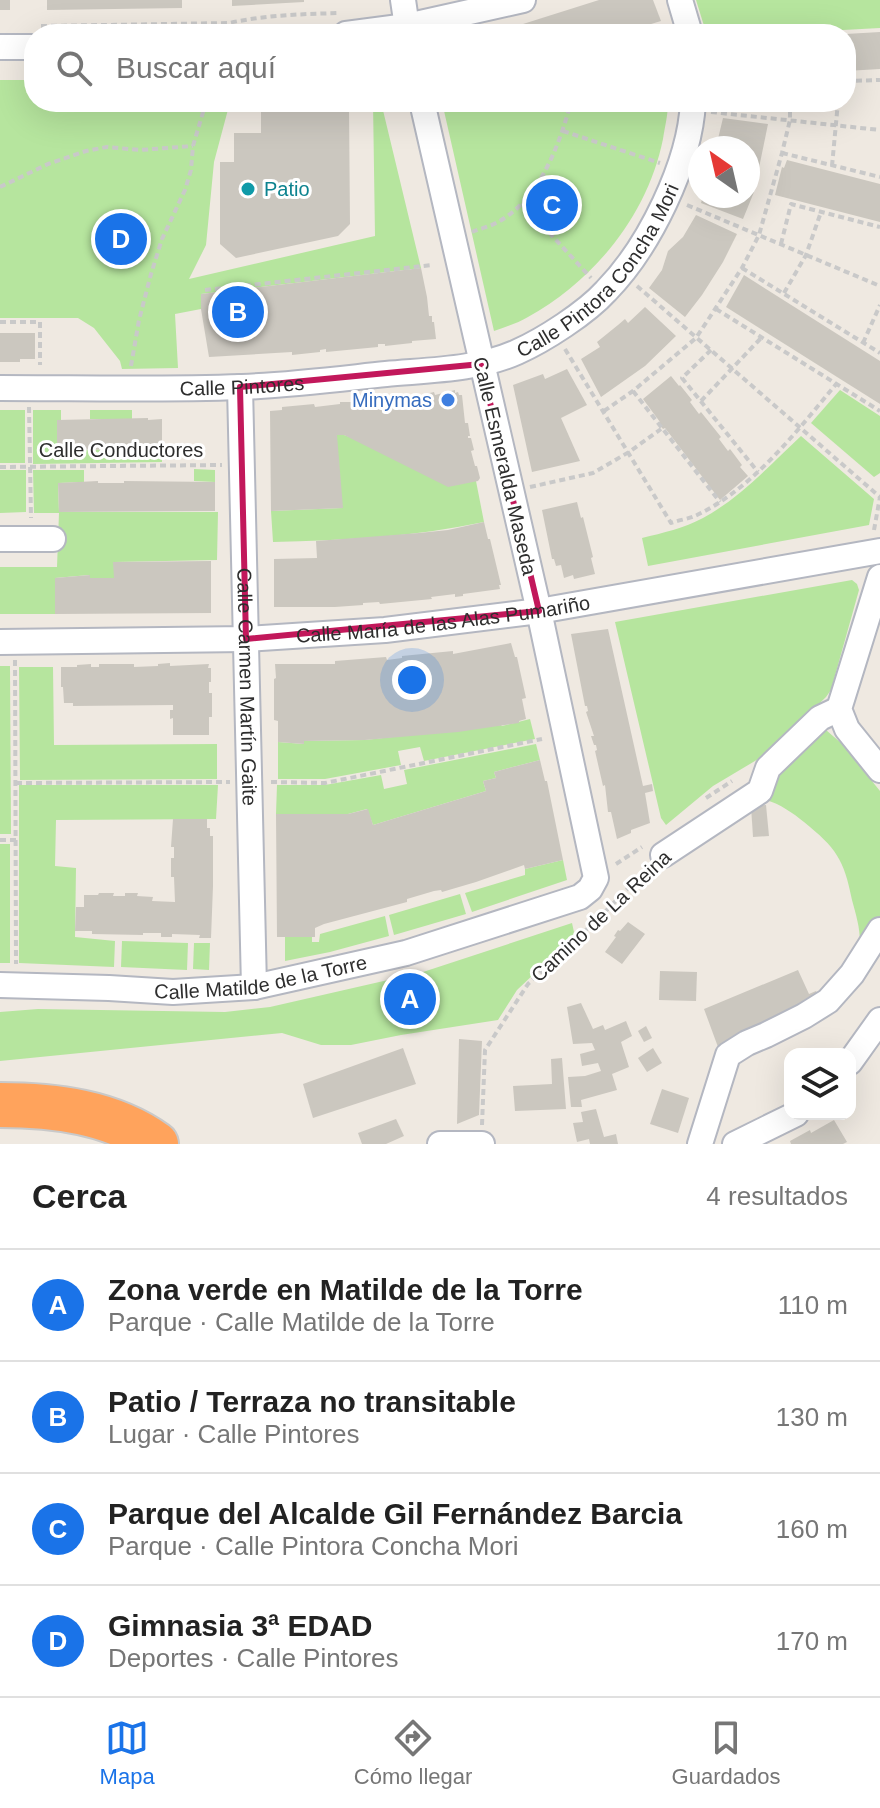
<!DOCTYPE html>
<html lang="es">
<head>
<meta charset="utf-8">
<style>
	body { margin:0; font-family:Helvetica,sans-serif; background:#f6f6f6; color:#222 }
	.controls { position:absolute; right:24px; bottom:24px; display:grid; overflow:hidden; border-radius:16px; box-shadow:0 8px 32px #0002 }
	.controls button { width:72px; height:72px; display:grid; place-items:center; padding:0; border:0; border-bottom:2px solid #e0e0e0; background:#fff; color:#222; font:40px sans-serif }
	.compass { position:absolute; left:688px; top:136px; width:72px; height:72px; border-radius:50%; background:#fff; box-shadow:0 8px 32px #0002; rotate:326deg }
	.you { position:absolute; left:412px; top:680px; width:28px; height:28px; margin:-20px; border:6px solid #fff; border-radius:50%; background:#1a73e8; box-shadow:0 0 0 12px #1a73e833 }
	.badge { display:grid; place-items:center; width:52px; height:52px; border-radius:50%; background:#1a73e8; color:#fff; font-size:26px; font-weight:700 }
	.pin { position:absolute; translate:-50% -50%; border:4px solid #fff; box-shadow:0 2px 8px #0006 }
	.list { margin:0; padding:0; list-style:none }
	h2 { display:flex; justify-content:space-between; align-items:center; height:104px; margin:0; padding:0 32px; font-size:34px }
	h2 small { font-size:26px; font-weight:400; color:#767676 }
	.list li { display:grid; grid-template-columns:52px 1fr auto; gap:24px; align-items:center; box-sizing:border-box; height:112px; padding:0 32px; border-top:2px solid #e0e0e0 }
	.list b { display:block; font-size:30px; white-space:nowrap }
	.list p { margin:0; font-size:26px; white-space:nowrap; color:#767676 }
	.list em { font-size:26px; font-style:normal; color:#767676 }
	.icon { flex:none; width:44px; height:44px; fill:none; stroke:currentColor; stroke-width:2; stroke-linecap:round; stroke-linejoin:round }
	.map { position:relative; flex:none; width:880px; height:1144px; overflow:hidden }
	.search { position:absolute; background:#fff; box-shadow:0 8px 32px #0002; left:24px; right:24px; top:24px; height:88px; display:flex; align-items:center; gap:20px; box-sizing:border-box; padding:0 28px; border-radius:32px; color:#767676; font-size:30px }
	.sheet { height:552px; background:#fff }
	nav { display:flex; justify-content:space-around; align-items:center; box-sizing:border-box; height:112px; border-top:2px solid #e0e0e0; background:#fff; font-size:22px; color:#767676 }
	nav a { display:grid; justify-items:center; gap:4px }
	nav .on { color:#1a73e8 }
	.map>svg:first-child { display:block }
	.green { fill:#b6e59e }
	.pitch { fill:#c9ec9a }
	.building { fill:#cbc7bf }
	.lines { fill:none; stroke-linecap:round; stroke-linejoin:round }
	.minor-casing { stroke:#b4b7c1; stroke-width:28 }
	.motorway-casing { stroke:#c9c9c9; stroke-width:48 }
	.path { stroke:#c9c9c9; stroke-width:4; stroke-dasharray:6 4; stroke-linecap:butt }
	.minor { stroke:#fff; stroke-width:24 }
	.motorway { stroke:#ffa35c; stroke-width:44 }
	.marked { fill:none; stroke:#c2185b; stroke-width:6; stroke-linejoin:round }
	.culture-dot { fill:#0f9aa8; stroke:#fff; stroke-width:3 }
	.shop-dot { fill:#3f7fe0; stroke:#fff; stroke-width:3 }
	.labels { text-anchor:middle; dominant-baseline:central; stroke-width:6; stroke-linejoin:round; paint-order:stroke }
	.culture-label { font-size:20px; fill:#0d838f; stroke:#fff; text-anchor:start }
	.street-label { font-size:20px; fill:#2e2e2e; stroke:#fff }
	.shop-label { font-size:20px; fill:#366cbe; stroke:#fff; text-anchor:end }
</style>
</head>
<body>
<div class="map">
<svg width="880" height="1144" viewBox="0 0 880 1144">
	<rect width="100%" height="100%" fill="#efe9e1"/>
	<!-- green -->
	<g class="green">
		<polygon points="696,0 880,0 880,28 768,34 716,34 715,30 705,29"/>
		<polygon points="0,80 34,80 34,102 230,102 214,162 206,245 189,279 375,236 373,102 381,102 421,268 201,294 201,309 175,314 178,368 122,369 120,361 94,328 78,318 0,318"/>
		<path d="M442,102H668C668,115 665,126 663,139C648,214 595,280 528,317C518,323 505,327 494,331Z"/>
		<polygon points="840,390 880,416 880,473 874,477 811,423"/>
		<rect x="0" y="410" width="25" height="53"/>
		<polygon points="33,410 61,410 61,421 57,421 58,450 162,449 162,462 33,464"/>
		<rect x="90" y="410" width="42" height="9"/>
		<path d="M336,435H344L476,481L484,522C414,537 344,540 273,542L271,511L342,508Z"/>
		<path d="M801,436L874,499L869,525L648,566L642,538C663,533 684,528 703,518C740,498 770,465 801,436Z"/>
		<polygon points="194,469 215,470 215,482 194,481"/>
		<polygon points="0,470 26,470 26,512 0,513"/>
		<polygon points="33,470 84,470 84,482 58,483 59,512 218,512 217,560 114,562 114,578 90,578 89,575 55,578 55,614 0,614 0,567 57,567 59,513 34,513"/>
		<polygon points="852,580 857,584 859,590 831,690 826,697 770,752 713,786 666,825 661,818 615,622"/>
		<polygon points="0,666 10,666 11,834 0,834"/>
		<polygon points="19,667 53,667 54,745 217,744 217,779 20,780"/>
		<polygon points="530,719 535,739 424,761 420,747 398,751 401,765 325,779 278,779 278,742 304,744 304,741 365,740 501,725 502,726"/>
		<path d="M826,730L841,743L880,791V921L860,943C860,927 856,915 852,900C844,859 836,848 804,822C793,813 780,804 766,800L778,764L817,731Z"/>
		<polygon points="536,744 540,760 494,772 496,778 483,781 486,791 373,825 367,809 348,814 276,814 277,785 325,785 381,775 384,789 407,784 404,770"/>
		<polygon points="19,785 218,785 216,819 56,820 55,866 76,868 75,937 115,941 114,967 19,963"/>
		<rect x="0" y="844" width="10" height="119"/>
		<polygon points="563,860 567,880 472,912 465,893 525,875 525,869"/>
		<polygon points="460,894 466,914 394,935 389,915"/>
		<polygon points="385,916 389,936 330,952 285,961 285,937 312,937 312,942 319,942 320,934"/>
		<polygon points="572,923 574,932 571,939 517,990 498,1020 401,1035 351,1045 321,1045 282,1033 0,1061 0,1012 38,1009 225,1012 270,1007 423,972"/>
		<polygon points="122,941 188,943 187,970 121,967"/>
		<polygon points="194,943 210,943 209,970 193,969"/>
	</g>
	<!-- pitch -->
	<circle class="pitch" cx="121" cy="240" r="23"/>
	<!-- building -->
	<g class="building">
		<rect x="0" y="0" width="10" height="10"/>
		<polygon points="47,0 182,0 182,8 47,10"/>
		<polygon points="232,0 304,0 304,2 232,6"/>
		<polygon points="599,0 653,0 661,21 618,34 491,34"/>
		<polygon points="880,32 880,69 846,71 846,34"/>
		<polygon points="292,102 302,102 302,108 309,108 309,102 319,102 319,108 349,108 350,224 338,236 236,258 220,244 220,162 234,162 234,133 261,133 261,108 292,108"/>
		<polygon points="723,118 768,124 754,192 743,219 701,203 703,196 748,196 748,148 714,148 717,143"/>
		<polygon points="787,160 880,184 880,222 775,195 782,167 784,168"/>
		<polygon points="696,215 737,234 723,262 702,295 685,317 649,288 662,270 668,251 683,237"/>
		<polygon points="421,268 427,297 429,316 432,316 432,322 434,322 436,339 412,341 412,343 385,346 385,344 378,344 378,347 326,352 326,349 320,350 320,352 292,355 292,352 209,357 201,309 201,294"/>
		<polygon points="744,275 880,361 880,404 726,307"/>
		<polygon points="645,307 676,336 645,366 601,397 581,359 600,347 597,342 618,325 625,319 628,323"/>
		<polygon points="0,333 35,333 35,359 20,359 20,362 0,362"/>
		<polygon points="567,369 587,405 561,418 580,461 532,472 513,385 543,374 545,379"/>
		<polygon points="671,376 679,386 680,385 692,400 690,402 699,414 701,412 721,437 719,439 728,451 730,449 742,465 740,467 748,476 720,500 665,428 663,429 658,423 660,422 643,399"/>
		<polygon points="455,390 455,393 458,392 459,395 462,395 465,423 468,423 470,436 468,436 468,438 471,438 474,450 471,451 475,466 477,466 480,478 478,481 448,487 344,435 337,435 343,508 271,511 270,411 282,410 282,407 314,404 315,407 340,404 340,402 369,402 369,399 382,398 382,400 383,398 396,396 397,399 409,398 434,392 435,395"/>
		<polygon points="148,418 148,420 162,419 162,449 57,450 57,420"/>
		<polygon points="98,481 98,483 124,483 124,481 215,482 215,511 59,512 58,483"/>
		<polygon points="577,502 581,518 583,517 593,557 591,558 595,574 574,579 573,575 564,578 561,565 556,566 554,559 552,559 542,510"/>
		<polygon points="484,522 488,539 490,539 501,585 499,585 500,589 463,594 463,596 455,597 455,594 431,597 432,599 380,604 379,602 363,603 363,605 335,607 274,607 274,559 317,558 316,541 419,533 448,530"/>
		<polygon points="211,561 211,613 55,614 55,578 90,575 90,578 114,578 113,562"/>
		<polygon points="608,629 643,786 652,784 653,791 645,793 650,823 631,830 631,833 617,839 611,812 608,812 605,785 603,786 595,751 597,750 596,745 594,745 591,736 594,736 586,712 588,711 587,706 585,706 571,634"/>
		<polygon points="511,643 515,657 517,657 526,698 522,699 526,719 519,721 519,723 458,732 365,740 304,741 304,744 278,742 278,721 274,720 274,679 276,678 275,664 335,664 335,661 386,657 387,660 402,658 402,656 453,651 453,654"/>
		<polygon points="170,663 170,666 209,664 208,668 211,668 211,682 209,682 209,693 212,693 212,717 209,717 209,735 173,735 173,718 170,719 170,710 173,710 173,705 73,706 73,703 64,703 63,687 61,687 61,667 77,667 77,665 91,664 91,667 99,667 99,664 134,664 134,667 158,666 158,664"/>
		<polygon points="540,760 545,781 547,781 563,860 525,869 524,865 476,882 442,892 441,890 434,891 407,899 407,902 324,924 315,928 315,937 277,937 276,814 348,814 368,809 373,825 486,791 483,781 496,778 494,772"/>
		<polygon points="766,805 769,836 753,837 751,806"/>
		<polygon points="173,819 207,819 207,828 210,828 210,836 213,836 213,886 211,938 199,938 200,935 172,934 172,937 161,937 161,933 143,933 143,935 92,934 92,931 75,931 76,907 84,907 84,895 98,895 99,893 114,893 113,896 125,896 125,893 138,893 137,896 153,897 152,901 175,902 174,877 171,877 171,858 174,858 174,847 171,847"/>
		<polygon points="628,922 645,934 622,964 605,952 616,937 614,936 618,930 620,931"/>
		<polygon points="798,970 809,994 816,991 821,1000 718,1047 704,1009"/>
		<polygon points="660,971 697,972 696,1001 659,1000"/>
		<polygon points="581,1003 593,1029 603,1025 605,1030 626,1021 632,1036 621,1042 629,1067 612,1074 617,1090 581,1100 582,1107 571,1107 568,1077 585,1076 601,1071 598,1063 582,1066 580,1054 595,1050 592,1043 573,1044 567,1007"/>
		<polygon points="646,1026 652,1038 644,1042 638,1031"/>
		<polygon points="459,1039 482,1041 479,1115 457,1124"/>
		<polygon points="403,1048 416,1084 313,1118 303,1084"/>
		<polygon points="653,1048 662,1063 647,1072 638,1058"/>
		<polygon points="562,1058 566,1109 515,1111 513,1086 552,1084 551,1059"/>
		<polygon points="662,1089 689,1098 678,1133 650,1124"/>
		<polygon points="596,1109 604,1137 616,1134 618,1144 590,1144 589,1139 577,1142 573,1123 583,1122 581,1112"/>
		<polygon points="396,1119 404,1136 386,1144 362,1144 358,1133"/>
		<polygon points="834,1120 847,1142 843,1144 791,1144 790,1141 810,1130 811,1133"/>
	</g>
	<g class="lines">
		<!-- minor casing -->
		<g class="minor-casing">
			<g id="minor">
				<polyline points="403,0 408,34"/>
				<polyline points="680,0 690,34"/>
				<polyline points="346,34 407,26 523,0"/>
				<polyline points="0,47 34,47"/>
				<path id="s1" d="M240,387L254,987"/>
				<path id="s2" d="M0,388C81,388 161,390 242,387C290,385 338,379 386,374C429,370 477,370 517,352C544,340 586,313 606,291C649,247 690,164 693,102"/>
				<polyline points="0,539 53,539"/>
				<polyline points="880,577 839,709 847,729 880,770"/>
				<path id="s3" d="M0,642L246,639L385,630L539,611L880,551"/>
				<polyline points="663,855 760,791 768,768 820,718 839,709"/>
				<path id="s4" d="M0,985L109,988L173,992L254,987L406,953L580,897L590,889L596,878L539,611L422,102"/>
				<polyline points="850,1062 880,1020"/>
				<polyline points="440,1144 482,1144"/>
				<polyline points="700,1144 728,1055 747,1043 766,1035 804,1016 828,1001 852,974 880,930"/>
				<polyline points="735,1144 796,1114"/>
			</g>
		</g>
		<!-- motorway casing -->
		<g class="motorway-casing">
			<path id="motorway" d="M0,1105C54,1105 112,1112 156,1144"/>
		</g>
		<!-- path -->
		<g class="path">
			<path d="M41,26L229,23C266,15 303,14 340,13"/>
			<polyline points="846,81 880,80"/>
			<polyline points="711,112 880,130"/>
			<polyline points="563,131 660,163"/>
			<polyline points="782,153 880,177"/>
			<polyline points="832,166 838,102"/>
			<polyline points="0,187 48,164 86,151 107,147 140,150 193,146"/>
			<polyline points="522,203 591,278"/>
			<polyline points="687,205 880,286"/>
			<path d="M472,232C479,229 488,227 496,223C539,201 559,146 571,102"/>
			<polyline points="781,244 791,204 880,227"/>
			<polyline points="742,268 880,353"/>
			<polyline points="637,286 880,497"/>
			<polyline points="205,290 432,265"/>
			<polyline points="784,293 806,255 821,212"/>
			<polyline points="716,309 880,411"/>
			<polyline points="0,322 40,322 40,365"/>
			<polyline points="863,343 880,305"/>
			<path d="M565,349L671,523C679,520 688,519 695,516C753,489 797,431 837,383"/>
			<polyline points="711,350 682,378 758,472"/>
			<polyline points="131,366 139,320 151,274 162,239 185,190 191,170 193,146 206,102"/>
			<polyline points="633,391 720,502"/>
			<polyline points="701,401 762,337"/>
			<polyline points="29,407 31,518"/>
			<polyline points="604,411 633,391 696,338 742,268 759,235 782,153 790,120 790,102"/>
			<polyline points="0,467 222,465"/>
			<polyline points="530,487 593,473 629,452 661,429"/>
			<polyline points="874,530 880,497"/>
			<polyline points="15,660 16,964"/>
			<polyline points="271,782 325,783 542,739"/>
			<polyline points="16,783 230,782"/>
			<polyline points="706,798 732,781"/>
			<polyline points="0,840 16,840"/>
			<polyline points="616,864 642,847"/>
			<polyline points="482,1125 485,1050 528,984 600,917 647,869"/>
		</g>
		<!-- minor -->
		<use href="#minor" class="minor"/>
		<!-- motorway -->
		<use href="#motorway" class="motorway"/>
	</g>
	<!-- marked area -->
	<path class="marked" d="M481,364L539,611L246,639L240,387Z"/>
	<!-- markers -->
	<circle class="culture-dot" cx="248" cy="189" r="8"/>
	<circle class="shop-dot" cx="448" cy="400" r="8"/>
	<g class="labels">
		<!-- culture labels -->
		<g class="culture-label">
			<text x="264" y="189">Patio</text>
		</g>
		<!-- street labels -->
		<g class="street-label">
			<text stroke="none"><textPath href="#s2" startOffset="638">Calle Pintora Concha Mori</textPath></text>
			<text stroke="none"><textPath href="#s2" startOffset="242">Calle Pintores</textPath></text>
			<text x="121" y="450">Calle Conductores</text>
			<text transform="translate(505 466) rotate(77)">Calle Esmeralda Maseda</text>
			<text stroke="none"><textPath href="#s3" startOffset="444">Calle María de las Alas Pumariño</textPath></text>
			<text stroke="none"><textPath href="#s1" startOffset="300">Calle Carmen Martín Gaite</textPath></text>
			<text transform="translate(601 916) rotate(-43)">Camino de La Reina</text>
			<text stroke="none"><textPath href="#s4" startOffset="262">Calle Matilde de la Torre</textPath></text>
		</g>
		<!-- shop labels -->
		<g class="shop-label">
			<text x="432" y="400">Minymas</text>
		</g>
	</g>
</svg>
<div class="controls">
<button><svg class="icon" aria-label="layers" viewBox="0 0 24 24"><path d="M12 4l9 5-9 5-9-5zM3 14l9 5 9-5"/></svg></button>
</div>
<svg class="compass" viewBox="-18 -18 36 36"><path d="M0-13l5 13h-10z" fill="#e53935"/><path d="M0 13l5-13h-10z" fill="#767676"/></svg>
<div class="you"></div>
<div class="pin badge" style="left:410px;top:999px">A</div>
<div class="pin badge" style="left:238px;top:312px">B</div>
<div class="pin badge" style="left:552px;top:205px">C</div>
<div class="pin badge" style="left:121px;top:239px">D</div>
<div class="search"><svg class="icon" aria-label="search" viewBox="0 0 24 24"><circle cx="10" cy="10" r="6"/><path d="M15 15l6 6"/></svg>Buscar aquí</div>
</div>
<section class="sheet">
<h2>Cerca<small>4 resultados</small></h2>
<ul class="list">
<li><span class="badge">A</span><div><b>Zona verde en Matilde de la Torre</b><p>Parque · Calle Matilde de la Torre</p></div><em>110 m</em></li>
<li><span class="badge">B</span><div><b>Patio / Terraza no transitable</b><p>Lugar · Calle Pintores</p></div><em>130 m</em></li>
<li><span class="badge">C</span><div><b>Parque del Alcalde Gil Fernández Barcia</b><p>Parque · Calle Pintora Concha Mori</p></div><em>160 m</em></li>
<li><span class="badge">D</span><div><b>Gimnasia 3ª EDAD</b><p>Deportes · Calle Pintores</p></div><em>170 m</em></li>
</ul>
</section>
<nav>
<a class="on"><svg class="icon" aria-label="map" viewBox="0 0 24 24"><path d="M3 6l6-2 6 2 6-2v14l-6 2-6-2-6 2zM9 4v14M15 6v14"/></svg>Mapa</a>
<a><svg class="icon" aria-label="directions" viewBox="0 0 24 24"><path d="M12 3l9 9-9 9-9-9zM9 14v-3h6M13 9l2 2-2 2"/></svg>Cómo llegar</a>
<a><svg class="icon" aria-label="saved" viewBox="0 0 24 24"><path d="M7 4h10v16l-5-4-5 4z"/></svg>Guardados</a>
</nav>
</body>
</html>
